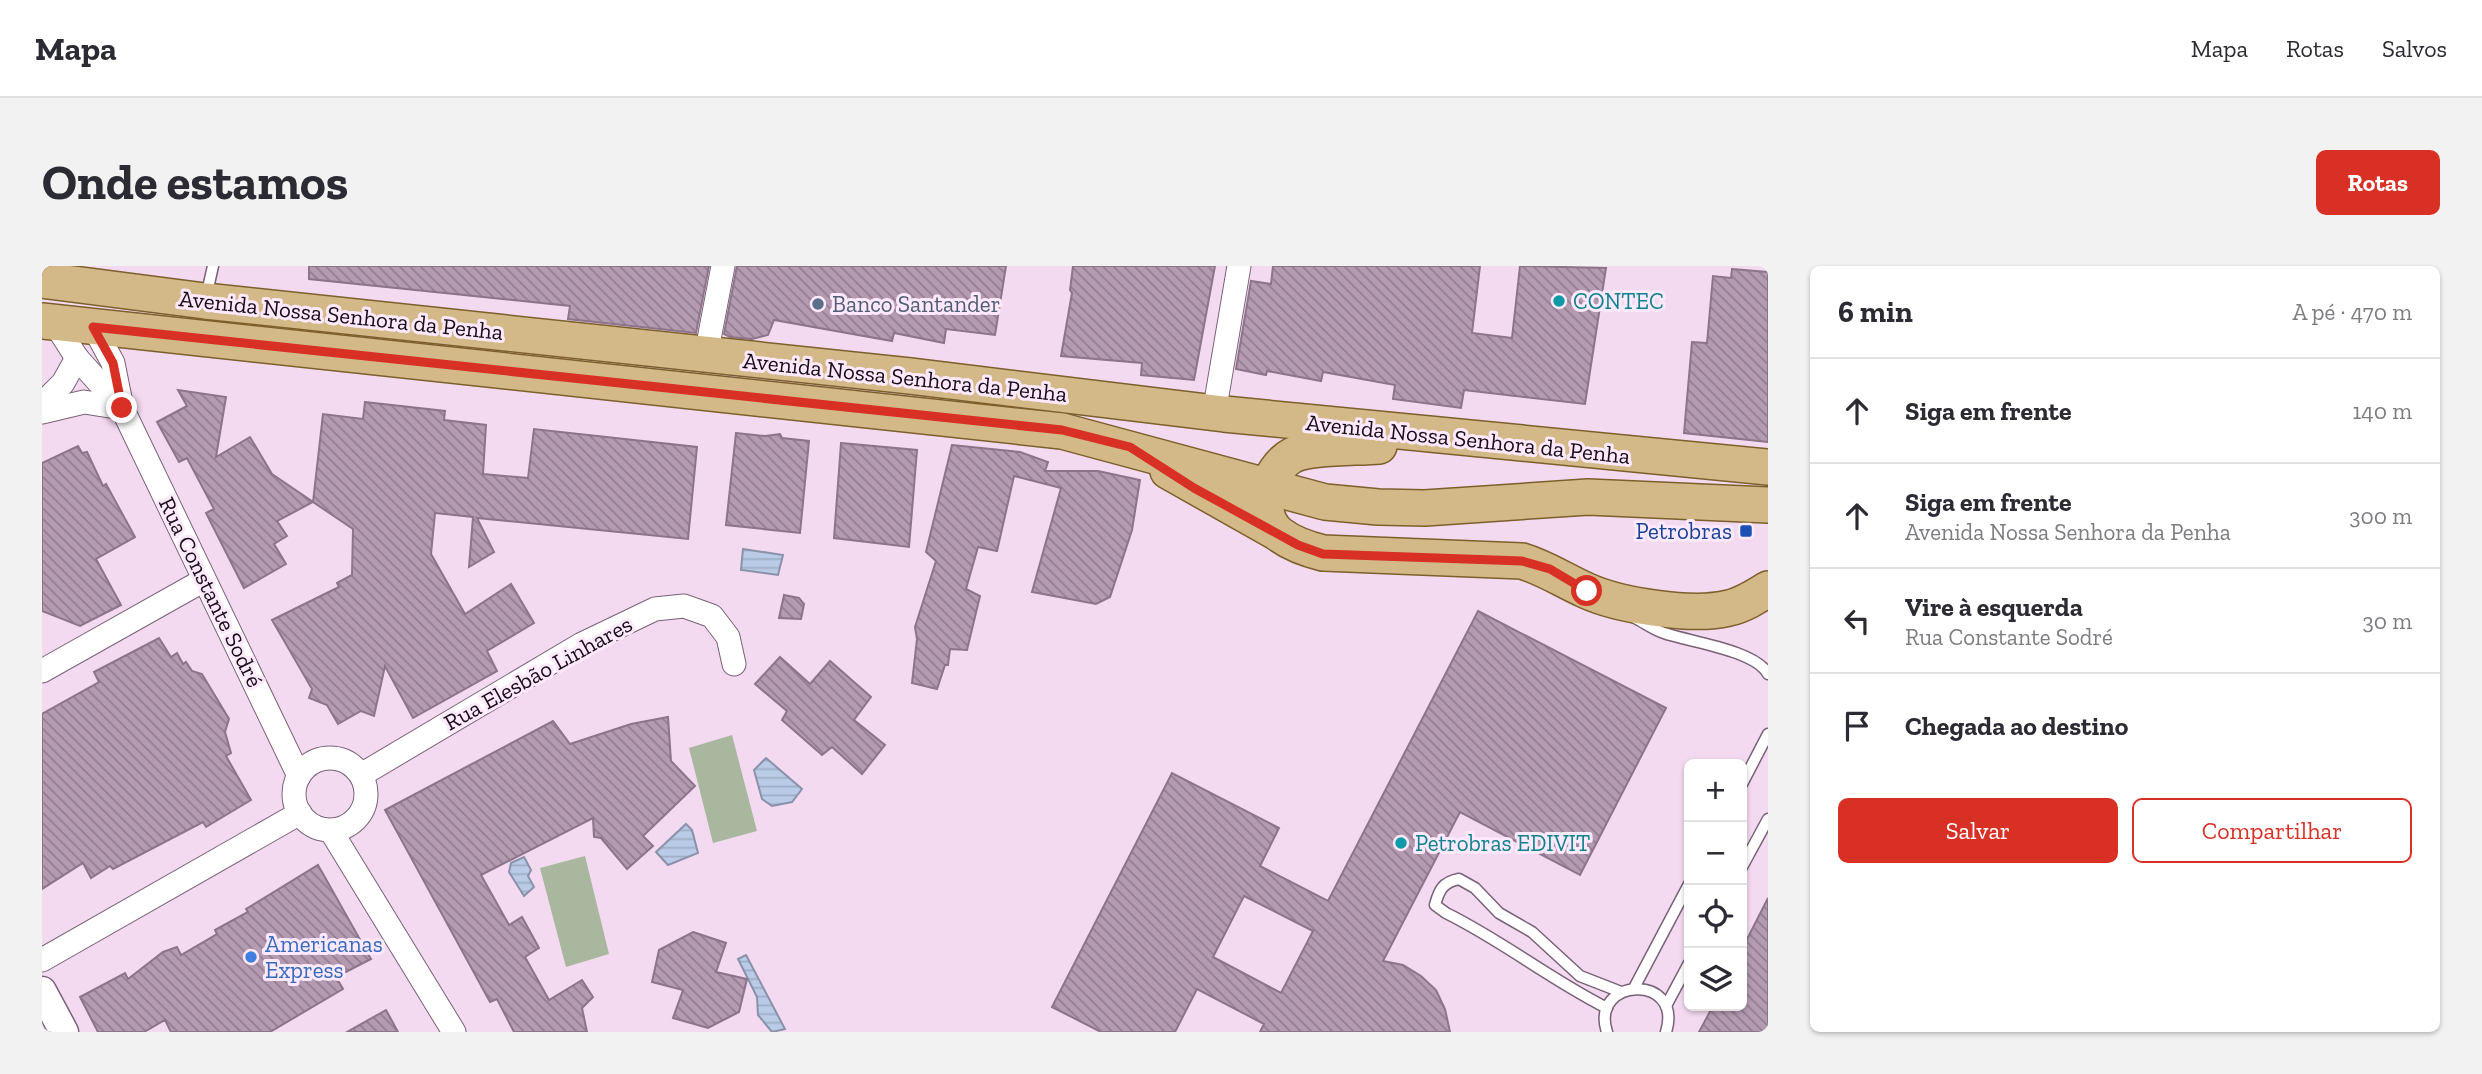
<!DOCTYPE html>
<html lang="pt">
<head>
<meta charset="utf-8">
<style>
	body { margin:0; font-family:"Zilla Slab",serif; background:#f2f2f3; color:#2b2b33 }
	.controls { position:absolute; right:21px; bottom:21px; display:grid; overflow:hidden; border-radius:10px; box-shadow:0 2px 5px #0004 }
	.controls button { width:63px; height:63px; display:grid; place-items:center; padding:0; border:0; border-bottom:2px solid #e1e1e2; background:#fff; color:#2b2b33; font:35px sans-serif }
	.stop { position:absolute; width:21px; height:21px; margin:-16px; border:5px solid #d93025; border-radius:50%; background:#fff }
	.stop.end { background:#d93025; border-color:#fff; box-shadow:0 2px 7px #0008 }
	.list { margin:0; padding:0; list-style:none }
	h2 { display:flex; justify-content:space-between; align-items:center; height:91px; margin:0; padding:0 28px; font-size:30px }
	h2 small { font-size:23px; font-weight:400; color:#7c7c81 }
	.list li { display:grid; grid-template-columns:46px 1fr auto; gap:21px; align-items:center; box-sizing:border-box; height:105px; padding:0 28px; border-top:2px solid #e1e1e2 }
	.list b { display:block; font-size:26px; white-space:nowrap }
	.list p { margin:0; font-size:23px; white-space:nowrap; color:#7c7c81 }
	.list em { font-size:23px; font-style:normal; color:#7c7c81 }
	.actions { display:flex; gap:14px; padding:21px 28px }
	.actions a { flex:1; padding:16px 0; border:2px solid #d93025; border-radius:10px; text-align:center; font-size:24px; color:#d93025 }
	.actions .main { background:#d93025; color:#fff }
	.icon { flex:none; width:38px; height:38px; fill:none; stroke:currentColor; stroke-width:2; stroke-linecap:round; stroke-linejoin:round }
	.map { position:relative; flex:none; width:1726px; height:766px; overflow:hidden; border-radius:10px }
	header { display:flex; align-items:center; gap:42px; box-sizing:border-box; height:98px; padding:0 35px; background:#fff; border-bottom:2px solid #e1e1e2 }
	header strong { font-size:33px }
	nav { display:flex; gap:38px; margin-inline-start:auto; font-size:24px }
	.intro { display:flex; align-items:center; justify-content:space-between; box-sizing:border-box; height:168px; padding:0 42px }
	h1 { margin:0; font-size:49px }
	.button { padding:18px 32px; border-radius:10px; background:#d93025; color:#fff; font-size:24px; font-weight:700 }
	main { display:flex; gap:42px; padding:0 42px }
	aside { flex:1; background:#fff; border-radius:10px; box-shadow:0 2px 5px #0004 }
	.map>svg:first-child { display:block }
	.grass { fill:#a8b79d }
	.water { fill:url(#water-rules); stroke:#8992a8; stroke-width:2 }
	.building { fill:url(#building-back-hatch); stroke:#8c748a; stroke-width:2; fill-rule:evenodd }
	.lines { fill:none; stroke-linecap:round; stroke-linejoin:round }
	.service-casing { stroke:#796277; stroke-width:13 }
	.minor-casing { stroke:#796277; stroke-width:25 }
	.tertiary-casing { stroke:#796277; stroke-width:31 }
	.primary-casing { stroke:#7d5f2b; stroke-width:38 }
	.service { stroke:#fff; stroke-width:10 }
	.minor { stroke:#fff; stroke-width:23 }
	.tertiary { stroke:#fff; stroke-width:28 }
	.primary { stroke:#d2b987; stroke-width:35 }
	.route { stroke:#d93025; stroke-width:9 }
	.culture-dot { fill:#0f9aa8; stroke:#fee9fc; stroke-width:2.5 }
	.service-dot { fill:#5c6f8a; stroke:#fee9fc; stroke-width:2.5 }
	.transit-dot { fill:#1a4fb4; stroke:#fee9fc; stroke-width:2.5 }
	.shop-dot { fill:#3f7fe0; stroke:#fee9fc; stroke-width:2.5 }
	.labels { text-anchor:middle; dominant-baseline:central; stroke-width:6; stroke-linejoin:round; paint-order:stroke }
	.culture-label { font-size:23px; fill:#0d838f; stroke:#fee9fc; text-anchor:start }
	.service-label { font-size:23px; fill:#4e5e75; stroke:#fee9fc; text-anchor:start }
	.street-label { font-size:23px; fill:#170e16; stroke:#fee9fc }
	.transit-label { font-size:23px; fill:#164399; stroke:#fee9fc; text-anchor:end }
	.shop-label { font-size:23px; fill:#366cbe; stroke:#fee9fc; text-anchor:start }
</style>
</head>
<body>
<header>
<strong>Mapa</strong>
<nav><a>Mapa</a><a>Rotas</a><a>Salvos</a></nav>
</header>
<div class="intro"><h1>Onde estamos</h1><a class="button">Rotas</a></div>
<main>
<div class="map">
<svg width="1726" height="766" viewBox="0 0 1726 766">
	<defs>
		<pattern id="water-rules" width="6" height="5" patternUnits="userSpaceOnUse" patternTransform="scale(1.75)"><rect width="6" height="5" fill="#bacbe7"/><path d="M0 2.5h6" fill="none" stroke="#9fadc5"/></pattern>
		<pattern id="building-back-hatch" width="6" height="6" patternUnits="userSpaceOnUse" patternTransform="scale(1.75)"><rect width="6" height="6" fill="#b59bb2"/><path d="M-1 5l2 2M0 0l6 6M5-1l2 2" fill="none" stroke="#927d90"/></pattern>
	</defs>
	<rect width="100%" height="100%" fill="#f4daf1"/>
	<!-- grass -->
	<g class="grass">
		<polygon points="690,469 715,565 671,577 647,482"/>
		<polygon points="543,590 567,688 524,701 498,602"/>
	</g>
	<!-- water -->
	<g class="water">
		<polygon points="701,283 741,289 736,309 699,304"/>
		<polygon points="724,492 760,523 750,536 730,540 720,533 712,504"/>
		<polygon points="644,558 650,564 656,587 626,599 614,586"/>
		<polygon points="482,591 489,604 486,610 492,621 482,630 467,606 469,597"/>
		<polygon points="704,689 743,763 730,766 716,749 715,731 696,693"/>
	</g>
	<!-- building -->
	<g class="building">
		<polygon points="267,0 667,0 654,67 526,53 528,40 267,13"/>
		<polygon points="695,0 964,0 953,69 904,63 902,77 852,67 850,75 732,54 726,69 710,73 688,71 682,68"/>
		<polygon points="1031,0 1173,0 1152,114 1099,109 1100,97 1019,90 1030,27 1028,24"/>
		<polygon points="1231,0 1438,0 1430,67 1470,72 1478,0 1564,2 1543,138 1422,124 1419,142 1351,133 1353,119 1281,106 1279,115 1225,105 1224,109 1194,103 1209,15 1229,18"/>
		<polygon points="1690,3 1726,6 1726,176 1642,167 1650,76 1665,77 1671,10 1689,12"/>
		<polygon points="136,124 184,131 174,191 208,171 230,208 271,236 235,255 245,270 232,278 244,298 202,322 164,247 172,243 145,192 137,196 115,156 145,140"/>
		<polygon points="323,136 403,145 402,154 444,159 441,208 486,212 492,163 655,181 646,273 435,252 452,286 427,301 431,251 393,247 389,288 423,348 469,318 492,357 445,385 455,405 371,452 343,400 332,450 319,445 296,458 285,439 267,432 270,423 230,354 297,321 295,317 310,309 311,263 271,236 281,148 321,153"/>
		<polygon points="694,167 723,170 738,168 740,172 767,175 758,267 684,259"/>
		<polygon points="799,177 875,184 867,281 792,272"/>
		<polygon points="910,179 978,186 1006,196 1003,205 1056,205 1098,214 1090,264 1068,331 1054,338 990,326 1019,222 972,210 955,285 936,281 924,323 938,330 925,384 908,383 906,399 903,399 895,423 870,417 875,373 873,361 894,295 884,286"/>
		<polygon points="36,180 40,187 45,186 61,220 64,218 93,271 54,293 79,339 38,360 0,345 0,197"/>
		<polygon points="742,329 757,332 762,338 759,353 737,352"/>
		<path d="M1436,345L1624,442L1538,609L1418,546L1341,695L1361,699L1379,710L1394,724L1403,743L1408,766H1218L1222,758L1155,723L1133,766H1059L1010,741L1130,507L1237,562L1218,600L1286,635ZM1202,630L1271,665L1239,727L1171,691Z"/>
		<polygon points="117,372 129,391 135,387 141,398 144,396 150,405 160,408 187,453 183,466 189,487 184,490 209,534 164,561 161,556 71,603 68,600 49,612 41,597 0,623 0,448 57,416 52,406"/>
		<polygon points="738,391 768,418 788,395 829,431 812,454 843,479 820,508 790,481 780,489 740,454 745,445 713,418"/>
		<polygon points="626,451 629,495 653,520 601,570 611,580 585,603 559,572 552,571 551,552 439,609 467,659 480,651 497,682 483,691 507,734 540,714 551,731 540,742 545,766 472,766 455,733 448,736 343,544 511,455 528,478 589,458"/>
		<polygon points="276,599 329,693 294,711 301,723 228,766 129,766 123,754 102,766 56,766 38,731 83,707 86,713 121,686 135,681 139,689 175,668 173,664 206,646 204,643"/>
		<polygon points="1726,632 1726,766 1657,766 1671,740 1700,740 1700,683"/>
		<polygon points="651,666 684,677 674,706 705,713 697,746 666,762 631,752 641,724 610,716 617,684"/>
		<polygon points="344,744 356,766 305,766"/>
	</g>
	<g class="lines">
		<!-- service casing -->
		<g class="service-casing">
			<g id="service">
				<polyline points="164,31 171,0"/>
				<path d="M1593,352C1603,357 1612,364 1622,367C1648,376 1713,384 1726,408"/>
				<polyline points="1700,518 1726,468"/>
				<polyline points="1700,601 1726,553"/>
				<polyline points="1592,722 1647,618"/>
				<polyline points="1624,740 1647,697"/>
				<path d="M1565,742C1509,714 1461,675 1404,647L1393,639C1397,624 1401,616 1417,613L1433,622L1457,647L1490,666L1538,710L1579,726"/>
				<path d="M1565,766C1547,711 1642,707 1624,766"/>
			</g>
		</g>
		<!-- minor casing -->
		<g class="minor-casing">
			<g id="minor">
				<polyline points="12,56 35,92 78,140"/>
				<polyline points="51,60 71,97 80,142 257,510"/>
				<polyline points="664,89 681,0"/>
				<polyline points="0,138 21,117 35,92"/>
				<polyline points="0,146 42,136 80,142"/>
				<polyline points="1172,147 1197,0"/>
				<polyline points="0,405 162,314"/>
				<circle cx="288" cy="528" r="36"/>
				<polyline points="319,509 540,378 613,343 642,340 670,350 686,371 692,398"/>
				<polyline points="289,565 412,766"/>
				<polyline points="0,694 258,547"/>
			</g>
		</g>
		<!-- tertiary casing -->
		<g class="tertiary-casing">
			<polyline id="tertiary" points="0,725 22,766"/>
		</g>
		<!-- primary casing -->
		<g class="primary-casing">
			<g id="primary">
				<polyline points="0,14 163,35 868,110 1182,148 1726,201"/>
				<polyline points="0,55 1020,165 1283,236 1336,241 1383,242 1546,231 1726,239"/>
				<path d="M1337,180C1315,182 1270,180 1251,189C1226,202 1212,248 1237,268C1250,278 1265,283 1281,287L1480,295C1503,302 1521,314 1543,324C1577,340 1651,351 1687,342C1701,339 1715,330 1726,323"/>
				<polyline points="1126,205 1234,266"/>
			</g>
		</g>
		<!-- service -->
		<use href="#service" class="service"/>
		<!-- minor -->
		<use href="#minor" class="minor"/>
		<!-- tertiary -->
		<use href="#tertiary" class="tertiary"/>
		<!-- primary -->
		<use href="#primary" class="primary"/>
	</g>
	<g class="lines">
		<!-- route -->
		<polyline class="route" points="80,142 71,97 51,61 1020,164 1088,181 1152,222 1256,279 1281,288 1480,295 1508,303 1545,325"/>
	</g>
	<!-- markers -->
	<g class="culture-dot">
		<circle cx="1517" cy="35" r="7"/>
		<circle cx="1359" cy="577" r="7"/>
	</g>
	<circle class="service-dot" cx="776" cy="38" r="7"/>
	<rect class="transit-dot" x="1697" y="258" width="14" height="14" rx="3.5"/>
	<circle class="shop-dot" cx="209" cy="691" r="7"/>
	<g class="labels">
		<!-- culture labels -->
		<g class="culture-label">
			<text x="1531" y="35">CONTEC</text>
			<text x="1373" y="577">Petrobras EDIVIT</text>
		</g>
		<!-- service labels -->
		<g class="service-label">
			<text x="790" y="38">Banco Santander</text>
		</g>
		<!-- street labels -->
		<g class="street-label">
			<text transform="translate(299 49) rotate(6)">Avenida Nossa Senhora da Penha</text>
			<text transform="translate(863 111) rotate(6)">Avenida Nossa Senhora da Penha</text>
			<text transform="translate(1426 173) rotate(6)">Avenida Nossa Senhora da Penha</text>
			<text transform="translate(169 326) rotate(64)">Rua Constante Sodré</text>
			<text transform="translate(496 407) rotate(-29)">Rua Elesbão Linhares</text>
		</g>
		<!-- transit labels -->
		<g class="transit-label">
			<text x="1690" y="265">Petrobras</text>
		</g>
		<!-- shop labels -->
		<g class="shop-label">
			<text x="223" y="678">Americanas<tspan x="223" dy="26">Express</tspan></text>
		</g>
	</g>
</svg>
<div class="controls">
<button>+</button>
<button>−</button>
<button><svg class="icon" aria-label="locate" viewBox="0 0 24 24"><circle cx="12" cy="12" r="6"/><path d="M12 2v4M12 18v4M2 12h4M18 12h4"/></svg></button>
<button><svg class="icon" aria-label="layers" viewBox="0 0 24 24"><path d="M12 4l9 5-9 5-9-5zM3 14l9 5 9-5"/></svg></button>
</div>
<div class="stop" style="left:1545px;top:325px"></div>
<div class="stop end" style="left:80px;top:142px"></div>
</div>
<aside>
<h2>6 min<small>A pé · 470 m</small></h2>
<ul class="list">
<li><svg class="icon" aria-label="ahead" viewBox="0 0 24 24"><path d="M12 20V5M6 11l6-6 6 6"/></svg><div><b>Siga em frente</b></div><em>140 m</em></li>
<li><svg class="icon" aria-label="ahead" viewBox="0 0 24 24"><path d="M12 20V5M6 11l6-6 6 6"/></svg><div><b>Siga em frente</b><p>Avenida Nossa Senhora da Penha</p></div><em>300 m</em></li>
<li><svg class="icon" aria-label="left" viewBox="0 0 24 24"><path d="M17 20v-9H6M10 6l-5 5 5 5"/></svg><div><b>Vire à esquerda</b><p>Rua Constante Sodré</p></div><em>30 m</em></li>
<li><svg class="icon" aria-label="arrive" viewBox="0 0 24 24"><path d="M6 21V4h12l-3 4 3 4H6"/></svg><div><b>Chegada ao destino</b></div></li>
</ul>
<div class="actions"><a class="main">Salvar</a><a>Compartilhar</a></div>
</aside>
</main>
</body>
</html>
